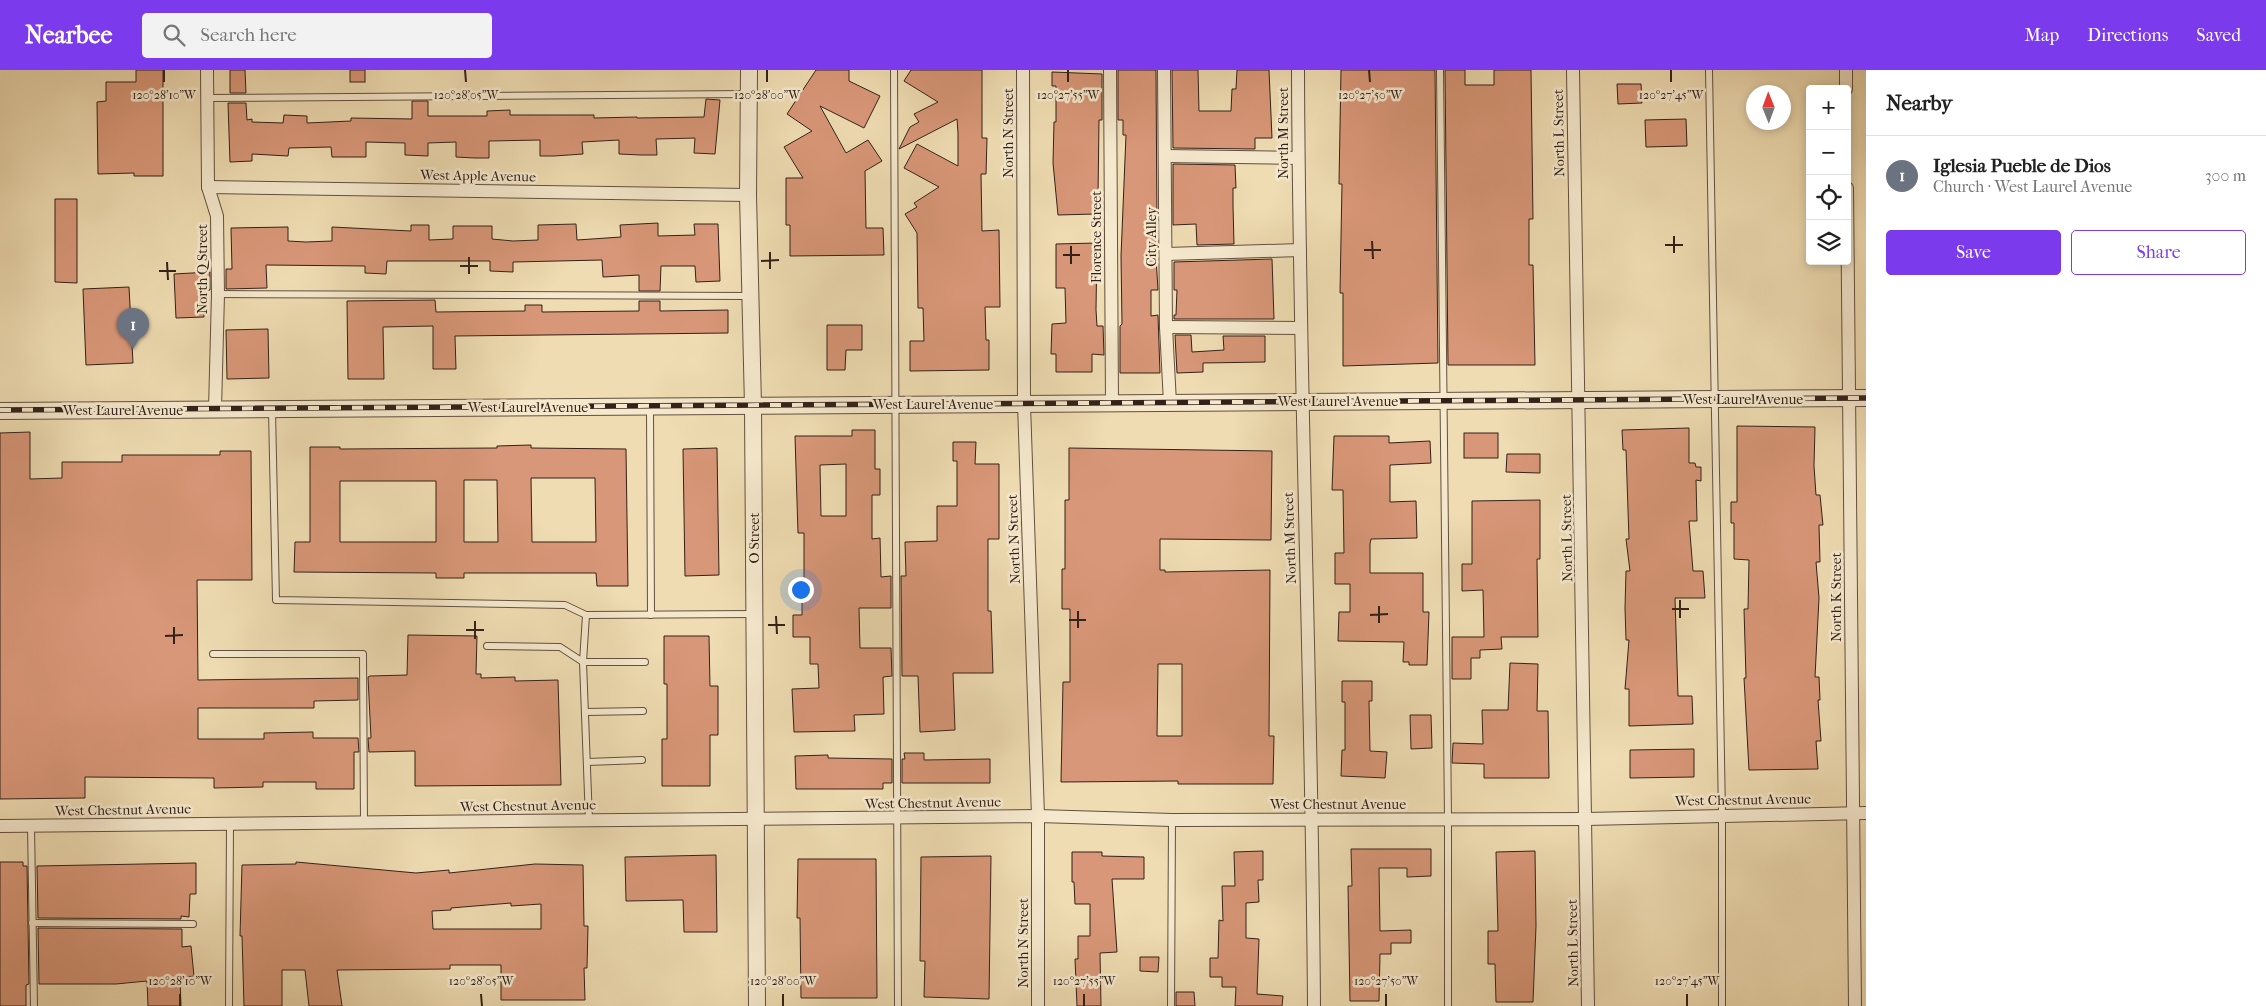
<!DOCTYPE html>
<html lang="en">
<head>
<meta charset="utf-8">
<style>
	body { margin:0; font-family:"IM FELL French Canon",serif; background:#f2f2f2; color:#222 }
	.controls { position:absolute; right:15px; top:15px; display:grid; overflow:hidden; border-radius:5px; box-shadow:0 2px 8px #0003 }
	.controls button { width:45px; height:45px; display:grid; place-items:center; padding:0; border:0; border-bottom:1px solid #e0e0e0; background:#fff; color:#222; font:25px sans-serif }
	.compass { position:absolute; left:1746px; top:15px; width:45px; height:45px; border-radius:50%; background:#fff; box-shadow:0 2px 8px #0003; rotate:359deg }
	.you { position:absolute; left:800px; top:519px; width:18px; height:18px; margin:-12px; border:4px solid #fff; border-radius:50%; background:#1a73e8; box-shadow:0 0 0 8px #1a73e833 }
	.badge { display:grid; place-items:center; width:32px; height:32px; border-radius:50%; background:#7c3aed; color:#fff; font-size:16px; font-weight:700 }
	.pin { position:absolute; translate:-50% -41px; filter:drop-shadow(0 1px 2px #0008) }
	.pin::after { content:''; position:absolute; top:26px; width:18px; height:15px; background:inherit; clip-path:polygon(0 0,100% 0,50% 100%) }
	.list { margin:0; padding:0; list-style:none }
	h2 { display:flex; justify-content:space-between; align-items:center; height:65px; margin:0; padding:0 20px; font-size:21px }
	h2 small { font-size:16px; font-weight:400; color:#767676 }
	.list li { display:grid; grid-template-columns:32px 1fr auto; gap:15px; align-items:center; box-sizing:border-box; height:80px; padding:0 20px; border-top:1px solid #e0e0e0 }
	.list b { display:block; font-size:19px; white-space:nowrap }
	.list p { margin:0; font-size:16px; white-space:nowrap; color:#767676 }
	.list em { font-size:16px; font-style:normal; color:#767676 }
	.actions { display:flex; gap:10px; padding:15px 20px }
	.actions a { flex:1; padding:11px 0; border:1px solid #7c3aed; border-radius:5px; text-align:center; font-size:18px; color:#7c3aed }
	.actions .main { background:#7c3aed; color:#fff }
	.icon { flex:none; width:28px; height:28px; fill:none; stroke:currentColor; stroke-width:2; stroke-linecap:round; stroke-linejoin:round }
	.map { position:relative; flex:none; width:1866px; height:936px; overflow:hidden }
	header { display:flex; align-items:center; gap:30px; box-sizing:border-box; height:70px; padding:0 25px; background:#7c3aed; color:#fff }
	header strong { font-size:24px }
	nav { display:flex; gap:28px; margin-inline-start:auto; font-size:18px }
	.search { width:350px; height:45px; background:#f2f2f2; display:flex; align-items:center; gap:12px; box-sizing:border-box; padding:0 18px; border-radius:5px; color:#767676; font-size:19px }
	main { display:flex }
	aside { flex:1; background:#fff }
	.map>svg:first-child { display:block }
	.building { fill:#d89778; stroke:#332119; fill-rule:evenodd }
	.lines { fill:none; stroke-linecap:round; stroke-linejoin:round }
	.service-casing { stroke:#62503f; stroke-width:8 }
	.minor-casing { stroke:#62503f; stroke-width:14 }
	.tertiary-casing { stroke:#62503f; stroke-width:18 }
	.service { stroke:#f5e8cd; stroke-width:6 }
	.minor { stroke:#f5e8cd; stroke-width:12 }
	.tertiary { stroke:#f5e8cd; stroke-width:16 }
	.rail-casing { stroke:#332119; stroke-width:5.5 }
	.rail { stroke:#f5e8cd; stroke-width:4; stroke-dasharray:11; stroke-linecap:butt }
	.ticks { fill:none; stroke:#332119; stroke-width:2 }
	.labels { text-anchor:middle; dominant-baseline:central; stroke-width:5; stroke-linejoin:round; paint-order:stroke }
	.street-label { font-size:14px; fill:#332119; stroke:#f5e8cd }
	.ticks-label { font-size:12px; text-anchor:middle; fill:#332119; stroke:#f5e8cd; stroke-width:5; stroke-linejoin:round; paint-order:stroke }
</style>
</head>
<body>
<header>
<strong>Nearbee</strong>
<div class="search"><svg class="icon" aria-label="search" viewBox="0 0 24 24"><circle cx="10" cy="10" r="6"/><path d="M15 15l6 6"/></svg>Search here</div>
<nav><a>Map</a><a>Directions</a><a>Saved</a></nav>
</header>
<main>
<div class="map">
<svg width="1866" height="936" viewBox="0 0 1866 936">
	<rect width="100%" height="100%" fill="#efdcb2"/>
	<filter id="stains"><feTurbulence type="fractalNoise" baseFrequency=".004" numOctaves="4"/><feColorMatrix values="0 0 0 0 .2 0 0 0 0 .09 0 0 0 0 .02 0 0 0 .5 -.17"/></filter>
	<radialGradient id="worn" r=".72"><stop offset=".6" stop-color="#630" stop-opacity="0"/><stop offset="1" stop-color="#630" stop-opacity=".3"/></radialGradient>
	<!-- building -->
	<g class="building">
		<polygon points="136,0 163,0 163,106 134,106 134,103 98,104 97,32 106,31 106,12 136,12"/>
		<polygon points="230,0 245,0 246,23 230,23"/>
		<rect x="350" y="0" width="15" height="12"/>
		<polygon points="816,0 849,0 849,11 880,26 864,58 820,36 846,83 868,70 882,91 865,101 866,158 883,158 884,185 790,186 790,155 786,155 786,108 803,108 784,77 812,61 787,44"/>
		<polygon points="911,0 982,0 982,68 987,68 986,104 981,104 982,161 999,160 1000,237 985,237 986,270 989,270 989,300 910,301 910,271 924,271 923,238 918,238 917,163 905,144 917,137 914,133 939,117 904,98 917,74 958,96 958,63 957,49 899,79 910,57 919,52 914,44 938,32 904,11"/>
		<polygon points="1118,0 1156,0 1157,155 1154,155 1158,220 1151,220 1151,246 1158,245 1160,303 1120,303 1120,256 1122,254 1121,186 1126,65 1123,65 1123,50 1118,50"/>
		<polygon points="1172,0 1198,0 1199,41 1231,41 1232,19 1236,19 1237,0 1269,0 1272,68 1255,68 1255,79 1173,78"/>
		<polygon points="1341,0 1435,0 1438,293 1343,296 1343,223 1340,223 1342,114 1339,114"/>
		<polygon points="1445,0 1465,0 1465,15 1494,15 1494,0 1531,0 1533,149 1529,149 1529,195 1533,195 1535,295 1448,295"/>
		<polygon points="1052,2 1102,4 1102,50 1099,50 1098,126 1094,126 1095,144 1058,145 1053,93 1054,52 1056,52 1056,16 1052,16"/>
		<polygon points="1617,14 1641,14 1642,33 1618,34"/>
		<polygon points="706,29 720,30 715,84 694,83 695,68 656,69 657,85 641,85 619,84 619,70 582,72 583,84 554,86 540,86 540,70 489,71 489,88 475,88 456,87 456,72 428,73 428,86 405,85 405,73 366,72 366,87 332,87 331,77 289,78 288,86 252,84 252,91 230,92 228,33 246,33 247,50 252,49 252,52 283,53 284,45 307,46 307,53 351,51 351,48 412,49 412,31 428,31 428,46 487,46 487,41 510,40 510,45 594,45 594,48 637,47 637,48 704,47"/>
		<polygon points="1686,49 1687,76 1646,77 1645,50"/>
		<polygon points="1173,94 1235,95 1236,118 1233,118 1233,135 1234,174 1197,175 1196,154 1173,155"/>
		<polygon points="55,129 77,129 77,213 55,212"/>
		<polygon points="658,153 658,166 695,165 694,154 718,154 720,211 696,212 695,196 661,196 660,221 639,221 639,205 603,207 602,190 513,192 513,202 490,201 490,191 387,191 386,204 365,203 365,196 266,195 267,218 226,219 226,199 232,199 231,158 288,157 288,171 306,172 332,171 332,157 411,161 411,155 429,155 429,170 453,169 453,156 492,156 492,169 513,171 538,170 538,155 576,154 577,170 621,167 620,155"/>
		<polygon points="1097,173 1096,240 1097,256 1103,256 1104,285 1092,284 1092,302 1056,302 1056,284 1051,284 1052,254 1066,253 1065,218 1056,218 1056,174"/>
		<polygon points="1272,189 1274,249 1174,249 1174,245 1176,245 1177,220 1174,220 1174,192"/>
		<polygon points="210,202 210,220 203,221 204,247 176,248 174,204"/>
		<polygon points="129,217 133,293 86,295 83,219"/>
		<polygon points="435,230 436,242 525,241 525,235 542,235 542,242 639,241 639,231 660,231 660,241 728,240 728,263 455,266 456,299 433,299 433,256 383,257 384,309 348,309 347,231"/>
		<polygon points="827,255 862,255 862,280 846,280 845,300 827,300"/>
		<polygon points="268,259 269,308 227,309 226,260"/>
		<polygon points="1175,265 1191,265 1192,282 1224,280 1223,266 1265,266 1265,292 1203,293 1203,302 1177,303"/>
		<polygon points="1737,356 1815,357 1814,396 1816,425 1820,425 1823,455 1819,455 1820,492 1816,492 1819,528 1815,607 1819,607 1820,630 1818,630 1821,671 1816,671 1818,699 1749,700 1744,608 1746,608 1744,539 1748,539 1749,490 1734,489 1734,453 1731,453 1731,432 1737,432"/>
		<polygon points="1689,358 1689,393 1695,393 1696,397 1701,397 1701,411 1696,410 1697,451 1689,451 1693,501 1703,501 1705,528 1675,528 1678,626 1692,626 1693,654 1629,656 1629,619 1625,619 1629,570 1626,570 1625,538 1626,501 1630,501 1626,469 1629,469 1626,380 1623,380 1622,360"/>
		<path d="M852,360H875V399H880V425H872V469L880,468L881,507L891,506V538H859L860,578H891L892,606L883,607L884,644L854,645L855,661L794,662L792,619L819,618L818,594H810V567H793V545H802V521H804V463H798L795,366H852ZM846,394V446H821L820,395Z"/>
		<polygon points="30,362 30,409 62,408 62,392 122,392 122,385 220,385 220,381 251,381 252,510 197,510 198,610 358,608 358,630 314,631 314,638 198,638 198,669 264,669 264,663 313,662 313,668 358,668 359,682 354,682 354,719 316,719 316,712 263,712 263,717 214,718 214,708 85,707 85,728 0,729 0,363"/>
		<rect x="1464" y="363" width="34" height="25"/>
		<polygon points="1334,366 1389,366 1389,373 1430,371 1431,393 1390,395 1390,432 1416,431 1417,468 1371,469 1370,474 1370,503 1423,503 1423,542 1429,542 1427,595 1409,595 1409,592 1403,592 1404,572 1338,571 1339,542 1350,542 1350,514 1335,514 1335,483 1344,483 1343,420 1332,420"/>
		<polygon points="953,372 976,372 975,394 999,394 999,469 988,469 988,541 991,541 993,603 953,603 955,660 920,662 918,606 902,606 901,506 906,506 905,472 937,471 937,436 957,436 957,391 953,391"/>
		<path d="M531,375V378L626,379L628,516H597L596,503H464V508H436V503L294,502L295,472H310V377H340V379L497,378V376ZM531,408H595L596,472H532ZM464,410H497L498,472H464ZM340,411H436V472H340Z"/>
		<polygon points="717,378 719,505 685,506 683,379"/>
		<path d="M1069,378L1272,381L1271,470L1160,469V500H1165V502L1270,500L1269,666H1274L1273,714H1178V711L1061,712L1063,612H1070V539H1062V499H1065V430H1069ZM1158,594H1182V666H1157Z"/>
		<polygon points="1507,384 1540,384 1540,403 1506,402"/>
		<polygon points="1540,430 1540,489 1537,489 1538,567 1501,567 1502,579 1480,580 1480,588 1471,588 1471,609 1452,609 1452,567 1484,567 1483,520 1462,521 1462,494 1472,494 1472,431"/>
		<polygon points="408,565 477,566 476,604 481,604 481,608 515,607 515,611 558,610 561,715 415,716 415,681 369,682 368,668 371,668 368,607 370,606 407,605"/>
		<polygon points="664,566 709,566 710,616 718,616 718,665 710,665 710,716 662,716 662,669 667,669 667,614 664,614"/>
		<polygon points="1510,593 1538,594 1537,641 1548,641 1549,708 1484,708 1484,694 1452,693 1453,673 1483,674 1482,640 1508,640"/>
		<polygon points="1342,611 1372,611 1372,631 1369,631 1370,681 1387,682 1385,708 1341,706 1342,680 1345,680 1345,632 1342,632"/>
		<polygon points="1410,645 1431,645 1432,678 1411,679"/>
		<polygon points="1694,679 1694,707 1630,708 1630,680"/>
		<polygon points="904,683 924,683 924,690 990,689 990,713 902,713 902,689 905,689"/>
		<polygon points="828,685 828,688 892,689 892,713 883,713 883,719 796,719 795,686"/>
		<polygon points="1351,779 1431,779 1431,806 1407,807 1407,798 1379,798 1380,861 1411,860 1411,873 1391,873 1391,884 1380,884 1379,931 1350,931 1348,816 1352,816"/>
		<polygon points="1263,781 1263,810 1258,810 1259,832 1246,833 1246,868 1259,869 1257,924 1283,926 1282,936 1235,936 1236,917 1222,917 1222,907 1210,907 1210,888 1218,888 1219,850 1223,851 1222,816 1235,816 1234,782"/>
		<polygon points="1535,781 1536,856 1533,932 1496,932 1495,894 1488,894 1488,861 1498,861 1496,782"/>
		<polygon points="1072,782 1102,782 1102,786 1144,787 1144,809 1112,809 1117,882 1100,883 1101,936 1077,936 1075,889 1078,889 1078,866 1090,866 1090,834 1075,834 1074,812 1072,812"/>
		<polygon points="716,785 717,862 684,862 683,830 626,831 625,787"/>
		<polygon points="991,786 989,929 924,927 925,891 920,891 921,787"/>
		<polygon points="798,789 876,789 877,928 801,928 800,848 797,848"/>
		<polygon points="0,792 23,792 23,796 27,796 29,914 26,915 26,936 0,936"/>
		<path d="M296,792L416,803L449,800V803L535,794L583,795L584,856H588L587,898H584L585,930H501V895H450V899L337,900L342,936H309L305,900H282V936H244L242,866H240L242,795L296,794ZM511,833V836L541,834V859H433L432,841L451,840V838Z"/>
		<polygon points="196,793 196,824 190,824 189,847 181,846 181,849 38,848 37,796"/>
		<polygon points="38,858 182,859 182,877 191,876 194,906 180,908 181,936 148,936 147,911 116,914 39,914"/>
		<polygon points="1140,887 1159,887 1158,902 1140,901"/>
		<polygon points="1176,922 1194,922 1195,936 1176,936"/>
	</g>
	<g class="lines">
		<!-- service casing -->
		<g class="service-casing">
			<g id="service">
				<polyline points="894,0 898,936"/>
				<polyline points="1440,0 1448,749 1448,936"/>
				<polyline points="1709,0 1722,745 1722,936"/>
				<polyline points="207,28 748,24"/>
				<polyline points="218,224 749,226"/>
				<polyline points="650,338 651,545"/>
				<polyline points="272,340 276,530 565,535 586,545 754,544"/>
				<polyline points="487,576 560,577 583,592 586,545"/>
				<polyline points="213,584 363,584 364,753"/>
				<polyline points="585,642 643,641"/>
				<polyline points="587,692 642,690"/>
				<polyline points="589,751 583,592 645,592"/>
				<polyline points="31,756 34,936"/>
				<polyline points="32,853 193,854"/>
				<polyline points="229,936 230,754"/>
				<polyline points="1171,936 1172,750"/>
			</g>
		</g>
		<!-- minor casing -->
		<g class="minor-casing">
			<g id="minor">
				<polyline points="207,0 208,117 217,146 218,224 215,339"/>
				<polyline points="1023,0 1024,334 1038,746 1038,936"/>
				<polyline points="1110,0 1112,333"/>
				<polyline points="1164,0 1166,257 1170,333"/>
				<path d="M1298,0C1299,312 1312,624 1314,936"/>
				<polyline points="1573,0 1588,936"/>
				<polyline points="1846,0 1846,19"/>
				<polyline points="1165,86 1298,88"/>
				<polyline points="208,117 748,125"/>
				<polyline points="1847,118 1855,936"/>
				<polyline points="1166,184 1300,180"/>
				<polyline points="1166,257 1300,258"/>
				<polyline points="0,756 1038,746 1172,750 1586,749 1866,743"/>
			</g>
		</g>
		<!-- tertiary casing -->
		<g class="tertiary-casing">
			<g id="tertiary">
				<polyline points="749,0 748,125 753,336 757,936"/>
				<polyline points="0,341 1866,328"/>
			</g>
		</g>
		<!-- service -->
		<use href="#service" class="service"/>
		<!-- minor -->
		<use href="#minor" class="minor"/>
		<!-- tertiary -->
		<use href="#tertiary" class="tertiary"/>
		<!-- rail casing -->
		<g class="rail-casing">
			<polyline id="rail" points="0,340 1866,328"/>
		</g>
		<!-- rail -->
		<use href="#rail" class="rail"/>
	</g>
	<!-- ticks -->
	<path class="ticks" d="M164,0V12M465,0L466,12M767,0V12M1068,0V12M1369,0L1370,12M1671,0V12M1674,166V183M1372,171L1373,189M1665,175H1683M1071,176V194M1364,180H1381M770,182V199M1063,185H1080M469,187V204M761,191L779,190M167,192L168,210M460,196H478M159,201H176M1680,530V548M1379,536V553M1672,539H1689M1078,541V558M1370,545L1388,544M776,546L777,564M1069,550H1086M475,551V569M768,555H785M174,557V574M466,560H484M165,566L183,565M180,924V936M481,924L482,936M783,924V936M1084,924V936M1386,924V936M1687,924V936"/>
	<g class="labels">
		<!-- street labels -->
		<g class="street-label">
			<text transform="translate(1008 63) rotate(-90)">North N Street</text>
			<text transform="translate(1283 63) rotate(-90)">North M Street</text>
			<text transform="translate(1559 63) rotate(-91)">North L Street</text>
			<text transform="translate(478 106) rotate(1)">West Apple Avenue</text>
			<text transform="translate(1096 167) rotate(-90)">Florence Street</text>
			<text transform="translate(1151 167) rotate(-90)">City Alley</text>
			<text transform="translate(202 199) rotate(-90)">North Q Street</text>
			<text x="1743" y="329">West Laurel Avenue</text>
			<text x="1338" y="331">West Laurel Avenue</text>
			<text x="933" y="334">West Laurel Avenue</text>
			<text x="528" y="337">West Laurel Avenue</text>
			<text x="123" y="340">West Laurel Avenue</text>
			<text transform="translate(754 468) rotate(-90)">O Street</text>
			<text transform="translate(1290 468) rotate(-92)">North M Street</text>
			<text transform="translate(1567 468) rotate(-91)">North L Street</text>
			<text transform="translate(1014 469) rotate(-92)">North N Street</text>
			<text transform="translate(1836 527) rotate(-90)">North K Street</text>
			<text transform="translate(1743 730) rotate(-1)">West Chestnut Avenue</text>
			<text transform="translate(933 733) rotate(-1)">West Chestnut Avenue</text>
			<text x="1338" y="734">West Chestnut Avenue</text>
			<text transform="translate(528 736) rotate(-1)">West Chestnut Avenue</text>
			<text transform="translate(123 740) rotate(-1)">West Chestnut Avenue</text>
			<text transform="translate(1023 873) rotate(-90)">North N Street</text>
			<text transform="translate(1573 873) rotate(-91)">North L Street</text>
		</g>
	</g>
	<g class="ticks-label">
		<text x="164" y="29">120°28'10"W</text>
		<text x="466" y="29">120°28'05"W</text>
		<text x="767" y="29">120°28'00"W</text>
		<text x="1068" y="29">120°27'55"W</text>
		<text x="1370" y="29">120°27'50"W</text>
		<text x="1671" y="29">120°27'45"W</text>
		<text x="180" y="915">120°28'10"W</text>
		<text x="481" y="915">120°28'05"W</text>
		<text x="783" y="915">120°28'00"W</text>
		<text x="1084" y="915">120°27'55"W</text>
		<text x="1386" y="915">120°27'50"W</text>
		<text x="1687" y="915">120°27'45"W</text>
	</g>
	<rect width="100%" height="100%" filter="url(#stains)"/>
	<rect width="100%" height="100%" fill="url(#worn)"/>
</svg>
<div class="controls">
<button>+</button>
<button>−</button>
<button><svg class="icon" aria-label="locate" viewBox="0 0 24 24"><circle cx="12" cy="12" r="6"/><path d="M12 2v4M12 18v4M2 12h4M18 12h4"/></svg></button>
<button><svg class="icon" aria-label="layers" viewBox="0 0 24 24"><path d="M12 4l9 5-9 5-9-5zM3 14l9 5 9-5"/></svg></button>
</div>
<svg class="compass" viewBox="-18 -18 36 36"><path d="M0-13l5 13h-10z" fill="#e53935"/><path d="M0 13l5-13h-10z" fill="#767676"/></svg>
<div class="you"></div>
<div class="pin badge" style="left:133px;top:279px;background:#6b7280">1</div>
</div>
<aside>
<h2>Nearby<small></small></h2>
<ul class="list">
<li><span class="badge" style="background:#6b7280">1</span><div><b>Iglesia Pueble de Dios</b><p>Church · West Laurel Avenue</p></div><em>300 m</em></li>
</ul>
<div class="actions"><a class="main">Save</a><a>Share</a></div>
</aside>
</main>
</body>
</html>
